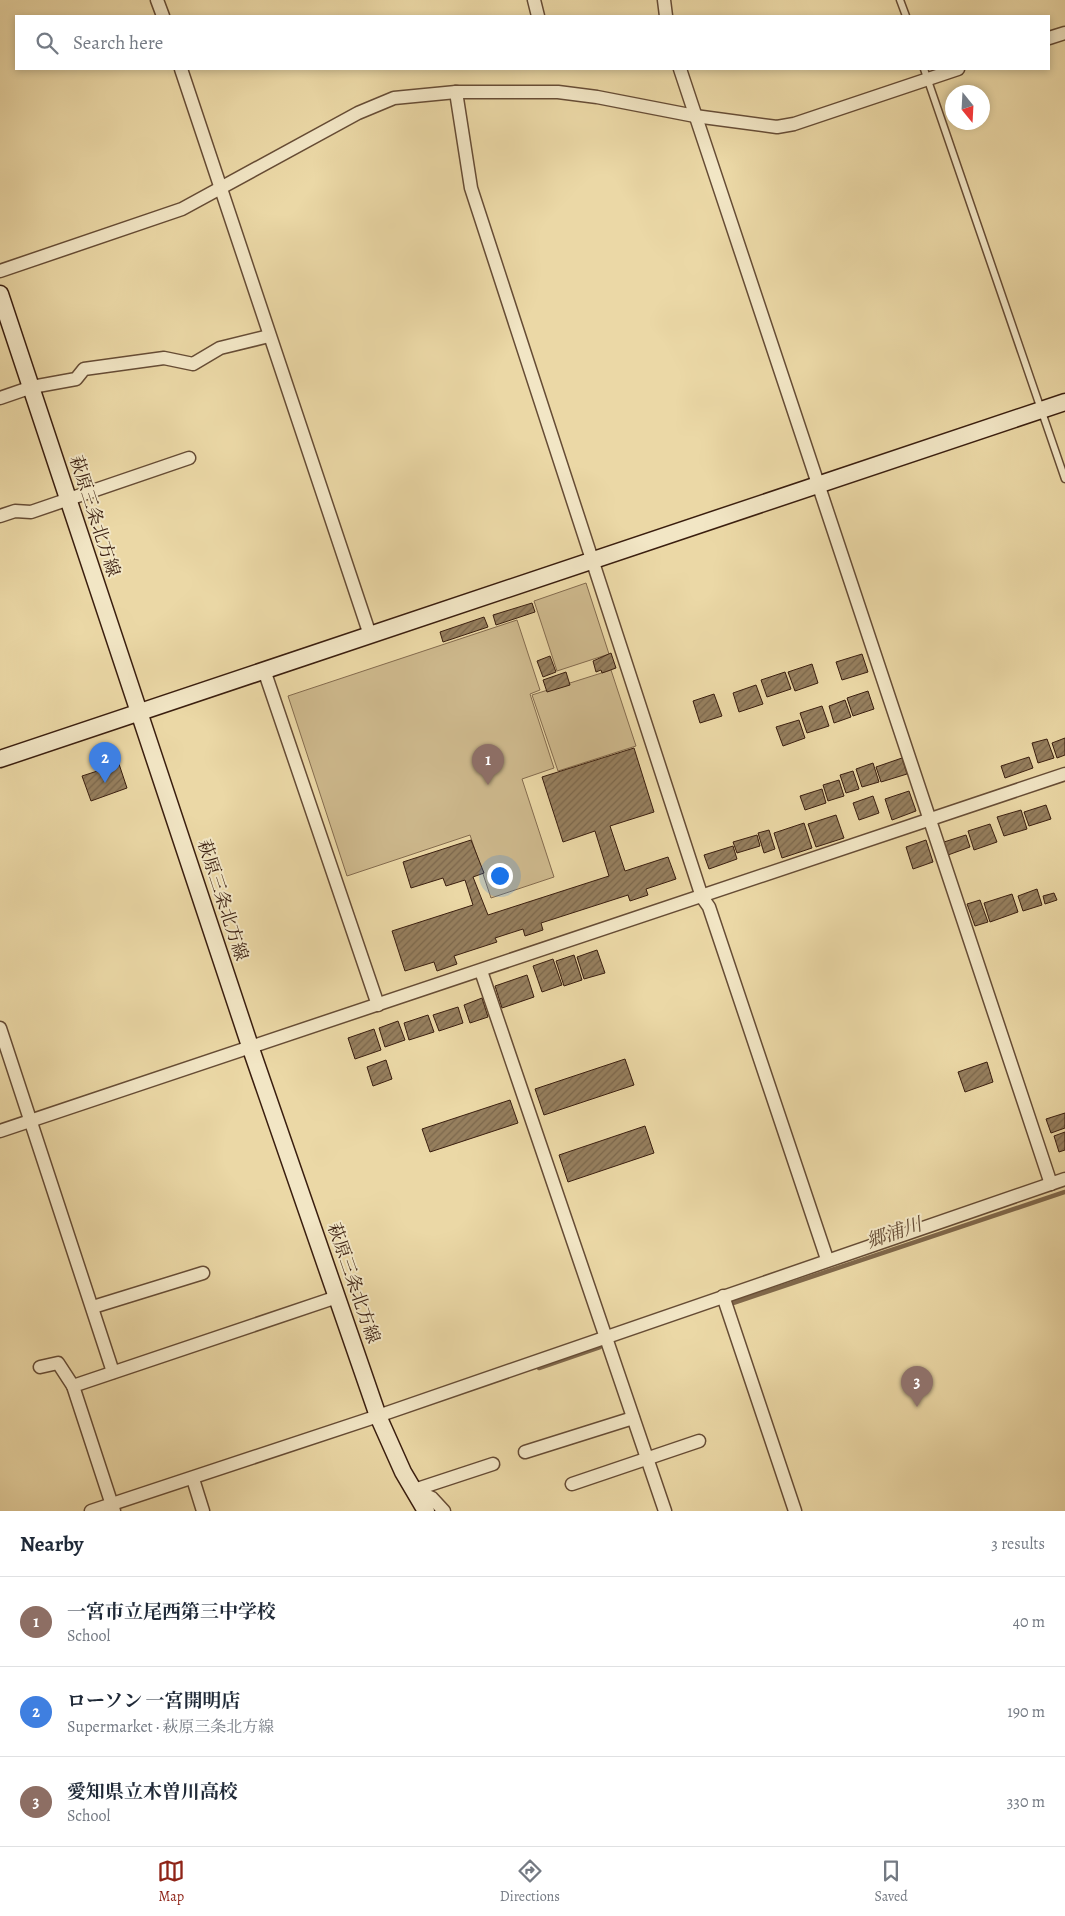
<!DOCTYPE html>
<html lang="en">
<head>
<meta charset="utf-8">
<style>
	body { margin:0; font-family:Alegreya,"Noto Serif JP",serif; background:#f6f6f7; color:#1f2937 }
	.compass { position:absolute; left:945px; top:85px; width:45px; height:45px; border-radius:50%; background:#fff; box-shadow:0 2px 8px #0003; rotate:162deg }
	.you { position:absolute; left:499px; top:875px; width:18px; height:18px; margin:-12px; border:4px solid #fff; border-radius:50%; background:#1a73e8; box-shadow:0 0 0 8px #1a73e833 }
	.badge { display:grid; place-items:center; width:32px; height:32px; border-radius:50%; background:#8f2418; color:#fff; font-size:16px; font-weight:700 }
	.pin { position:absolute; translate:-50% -41px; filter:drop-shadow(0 1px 2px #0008) }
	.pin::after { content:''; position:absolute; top:26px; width:18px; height:15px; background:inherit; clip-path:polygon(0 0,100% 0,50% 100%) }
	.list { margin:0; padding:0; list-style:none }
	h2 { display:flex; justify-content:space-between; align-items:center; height:65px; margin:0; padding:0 20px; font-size:21px }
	h2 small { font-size:16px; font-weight:400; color:#747a83 }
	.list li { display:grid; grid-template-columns:32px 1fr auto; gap:15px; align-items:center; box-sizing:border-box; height:90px; padding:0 20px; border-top:1px solid #e0e1e3 }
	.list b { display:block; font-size:19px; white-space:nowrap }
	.list p { margin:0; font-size:16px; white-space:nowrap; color:#747a83 }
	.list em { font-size:16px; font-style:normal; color:#747a83 }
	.icon { flex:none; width:28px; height:28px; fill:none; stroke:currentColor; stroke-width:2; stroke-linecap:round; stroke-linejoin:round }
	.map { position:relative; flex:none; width:1065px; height:1511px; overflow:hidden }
	.search { position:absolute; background:#fff; box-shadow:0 2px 8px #0003; left:15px; right:15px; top:15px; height:55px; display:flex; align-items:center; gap:12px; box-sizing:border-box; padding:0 18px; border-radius:0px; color:#747a83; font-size:19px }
	.sheet { height:335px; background:#fff }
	nav { display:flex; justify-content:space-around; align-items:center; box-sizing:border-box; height:70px; border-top:1px solid #e0e1e3; background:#fff; font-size:14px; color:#747a83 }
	nav a { display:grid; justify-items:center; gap:2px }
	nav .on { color:#8f2418 }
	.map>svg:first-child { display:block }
	.green { fill:#cdb88c; stroke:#846b4e }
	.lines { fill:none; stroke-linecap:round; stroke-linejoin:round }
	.stream { stroke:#80684b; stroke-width:4.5 }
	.building { fill:url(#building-hatch); stroke:#3a1e0f }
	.lane-casing { stroke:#664c35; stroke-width:9 }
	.street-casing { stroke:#664c35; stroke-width:15 }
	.secondary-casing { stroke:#3a1e0f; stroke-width:19 }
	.lane { stroke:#f2e6c5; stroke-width:6 }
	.street { stroke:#f2e6c5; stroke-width:12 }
	.secondary { stroke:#f2e6c5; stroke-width:16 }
	.labels { text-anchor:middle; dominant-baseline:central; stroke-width:4; stroke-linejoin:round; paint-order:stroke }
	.street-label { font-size:18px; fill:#3a1e0f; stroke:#f2e6c5 }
	.water-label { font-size:19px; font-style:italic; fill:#634932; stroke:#f2e6c5 }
</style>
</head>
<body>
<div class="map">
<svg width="1065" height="1511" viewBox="0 0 1065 1511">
	<defs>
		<pattern id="building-hatch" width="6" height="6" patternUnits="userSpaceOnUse" patternTransform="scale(1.25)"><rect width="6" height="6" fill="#967f5e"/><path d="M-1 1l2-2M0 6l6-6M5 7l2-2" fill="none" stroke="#7b674c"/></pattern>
	</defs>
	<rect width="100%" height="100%" fill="#ebd8a6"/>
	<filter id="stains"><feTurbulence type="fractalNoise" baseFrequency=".004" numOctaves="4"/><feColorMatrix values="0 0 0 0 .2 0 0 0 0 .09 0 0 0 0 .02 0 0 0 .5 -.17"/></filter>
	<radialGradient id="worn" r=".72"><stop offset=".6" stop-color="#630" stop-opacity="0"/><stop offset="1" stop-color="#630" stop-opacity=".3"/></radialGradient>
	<!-- green -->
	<g class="green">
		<polygon points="586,583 609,654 557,671 534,601"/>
		<polygon points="517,620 540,690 530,694 554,768 522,779 554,877 491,898 470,835 347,876 288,696"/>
		<polygon points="611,670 636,746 558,771 532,695"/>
	</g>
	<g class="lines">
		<!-- stream -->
		<g class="stream">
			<polyline points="733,1303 1065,1192"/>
			<polyline points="539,1368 600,1347"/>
		</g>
	</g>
	<!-- building -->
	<g class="building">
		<polygon points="532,603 535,612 496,625 493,615"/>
		<polygon points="484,617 488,627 443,642 440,632"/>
		<polygon points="611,653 616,668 602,673 601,670 596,672 593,661"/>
		<polygon points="862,654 868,672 842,680 836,662"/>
		<polygon points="550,656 556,672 543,677 537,661"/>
		<polygon points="812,664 818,683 795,691 788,672"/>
		<polygon points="566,672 570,685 547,692 543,680"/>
		<polygon points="785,672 791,689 767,697 761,680"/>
		<polygon points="756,685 763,704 739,712 733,693"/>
		<polygon points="868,691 874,709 853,716 847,698"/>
		<polygon points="714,694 722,716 700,723 693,701"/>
		<polygon points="845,700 851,717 834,723 829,706"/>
		<polygon points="822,706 829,726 807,733 800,713"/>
		<polygon points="799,720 805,738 783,746 776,727"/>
		<polygon points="1065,738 1065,755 1057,758 1052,743"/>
		<polygon points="1047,739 1054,758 1038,763 1032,743"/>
		<polygon points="634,748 654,812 610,826 625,871 668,857 676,879 646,889 648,895 630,901 628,895 541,923 543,930 525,936 523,929 495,938 497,942 454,956 457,964 437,971 434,962 405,971 392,931 473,905 465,880 446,886 443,878 411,888 403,862 471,840 484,873 473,877 488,915 609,876 595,831 563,842 542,777"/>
		<polygon points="1029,757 1033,768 1005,778 1001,766"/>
		<polygon points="902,758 907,774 881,782 876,767"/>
		<polygon points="873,763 879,782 862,787 856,769"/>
		<polygon points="119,764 127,788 91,801 82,776"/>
		<polygon points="853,771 859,789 846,793 840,775"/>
		<polygon points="839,780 844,796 828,801 823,785"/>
		<polygon points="822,789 826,803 805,810 800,796"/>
		<polygon points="909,791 916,811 892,820 885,799"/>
		<polygon points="873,796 879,813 859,820 853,803"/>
		<polygon points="1046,805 1051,819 1029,826 1024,812"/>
		<polygon points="1021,810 1027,829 1004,836 997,817"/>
		<polygon points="836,815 844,838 816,847 808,824"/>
		<polygon points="804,823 812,848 782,858 774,833"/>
		<polygon points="990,824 997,842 974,850 968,831"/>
		<polygon points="769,830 775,849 764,853 758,833"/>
		<polygon points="757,835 760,846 737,853 733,842"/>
		<polygon points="966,835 970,847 948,855 944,842"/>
		<polygon points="926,840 933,862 913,869 906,847"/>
		<polygon points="733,846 737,859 709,869 704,855"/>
		<polygon points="1037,889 1042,905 1023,911 1018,896"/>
		<polygon points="1054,893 1057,900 1045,904 1043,896"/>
		<polygon points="1012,894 1018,912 990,922 984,903"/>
		<polygon points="980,900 988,922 975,926 967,904"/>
		<polygon points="597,950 605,973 584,979 577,957"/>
		<polygon points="574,955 582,980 564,986 556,961"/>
		<polygon points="553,959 562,985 542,992 533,966"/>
		<polygon points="527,975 534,997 502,1008 495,986"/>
		<polygon points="482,998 488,1017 470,1023 464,1005"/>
		<polygon points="458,1007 463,1023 439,1031 433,1015"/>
		<polygon points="428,1015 434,1032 409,1040 404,1023"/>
		<polygon points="398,1021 405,1040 385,1047 379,1028"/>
		<polygon points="374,1029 381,1050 355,1059 348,1038"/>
		<polygon points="625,1059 634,1085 544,1115 535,1089"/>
		<polygon points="386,1060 392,1079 373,1086 367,1067"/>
		<polygon points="987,1062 993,1082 965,1092 958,1072"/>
		<polygon points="510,1100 518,1123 430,1152 422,1129"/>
		<polygon points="1065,1113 1065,1128 1051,1133 1046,1119"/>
		<polygon points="645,1126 654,1153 568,1182 559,1155"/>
		<polygon points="1065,1132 1065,1150 1059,1152 1054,1136"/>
	</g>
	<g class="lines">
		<!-- lane casing -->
		<g class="lane-casing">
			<g id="lane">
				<polyline points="900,0 906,16"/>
				<polyline points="924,69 1065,479"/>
			</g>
		</g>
		<!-- street casing -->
		<g class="street-casing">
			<g id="street">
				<polyline points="157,0 163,16"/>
				<polyline points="534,0 538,16"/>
				<polyline points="664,0 666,16"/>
				<polyline points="1049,38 1065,33"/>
				<polyline points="181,69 370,635"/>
				<polyline points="680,69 1051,1184"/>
				<polyline points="456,92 471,188 702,897 709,907 827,1259"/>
				<polyline points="0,271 182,209 358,113 394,98 456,92 558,92 597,97 695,116 777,127 794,124 958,69"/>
				<polyline points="0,398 32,387 76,379 84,369 164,358 193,364 220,348 269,336"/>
				<polyline points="0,516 15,511 31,512 189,458"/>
				<polyline points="264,670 378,1005"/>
				<polyline points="481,971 665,1511"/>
				<polyline points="0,1028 113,1372"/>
				<polyline points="0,1131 1065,774"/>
				<polyline points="723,1296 795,1511"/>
				<polyline points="93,1307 203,1273"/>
				<polyline points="40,1367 58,1363 73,1386"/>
				<polyline points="525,1452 633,1418"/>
				<polyline points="193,1479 203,1511"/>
				<polyline points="572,1484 699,1441"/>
				<polyline points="414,1490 493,1464"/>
				<polyline points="414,1490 432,1498 444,1511"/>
				<polyline points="91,1511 378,1416 1065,1179"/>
				<polyline points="114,1511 73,1386 337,1297"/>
			</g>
		</g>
		<!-- secondary casing -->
		<g class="secondary-casing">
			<g id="secondary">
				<polyline points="0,294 250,1046 378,1416 403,1472 426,1511"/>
				<polyline points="0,759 1065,402"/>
			</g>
		</g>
		<!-- lane -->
		<use href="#lane" class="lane"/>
		<!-- street -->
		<use href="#street" class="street"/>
		<!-- secondary -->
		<use href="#secondary" class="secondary"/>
	</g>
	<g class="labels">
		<!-- street labels -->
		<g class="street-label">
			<text transform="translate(95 516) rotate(72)">萩原三条北方線</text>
			<text transform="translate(223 900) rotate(72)">萩原三条北方線</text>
			<text transform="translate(354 1283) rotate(71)">萩原三条北方線</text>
		</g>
		<!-- water labels -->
		<g class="water-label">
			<text transform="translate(894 1233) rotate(-19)">郷浦川</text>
		</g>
	</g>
	<rect width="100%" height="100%" filter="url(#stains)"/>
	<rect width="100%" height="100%" fill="url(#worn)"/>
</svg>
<svg class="compass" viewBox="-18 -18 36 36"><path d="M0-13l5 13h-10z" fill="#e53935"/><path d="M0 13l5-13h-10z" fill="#747a83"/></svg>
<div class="you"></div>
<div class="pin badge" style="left:488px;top:785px;background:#8d6e63">1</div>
<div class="pin badge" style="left:105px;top:783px;background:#3f7fe0">2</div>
<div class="pin badge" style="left:917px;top:1407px;background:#8d6e63">3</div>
<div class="search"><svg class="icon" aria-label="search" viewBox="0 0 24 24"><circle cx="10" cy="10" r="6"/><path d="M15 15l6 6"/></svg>Search here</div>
</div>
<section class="sheet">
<h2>Nearby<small>3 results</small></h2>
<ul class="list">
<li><span class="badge" style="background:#8d6e63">1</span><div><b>一宮市立尾西第三中学校</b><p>School</p></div><em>40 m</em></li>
<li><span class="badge" style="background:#3f7fe0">2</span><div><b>ローソン 一宮開明店</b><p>Supermarket · 萩原三条北方線</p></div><em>190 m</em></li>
<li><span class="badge" style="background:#8d6e63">3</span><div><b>愛知県立木曽川高校</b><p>School</p></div><em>330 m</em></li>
</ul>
</section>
<nav>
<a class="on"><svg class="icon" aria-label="map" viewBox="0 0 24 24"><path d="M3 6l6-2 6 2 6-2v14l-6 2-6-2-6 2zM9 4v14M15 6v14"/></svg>Map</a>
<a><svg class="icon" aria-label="directions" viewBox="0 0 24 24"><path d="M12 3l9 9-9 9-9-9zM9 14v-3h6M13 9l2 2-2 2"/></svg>Directions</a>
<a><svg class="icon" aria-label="saved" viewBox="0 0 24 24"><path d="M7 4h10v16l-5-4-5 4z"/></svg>Saved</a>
</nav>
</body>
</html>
